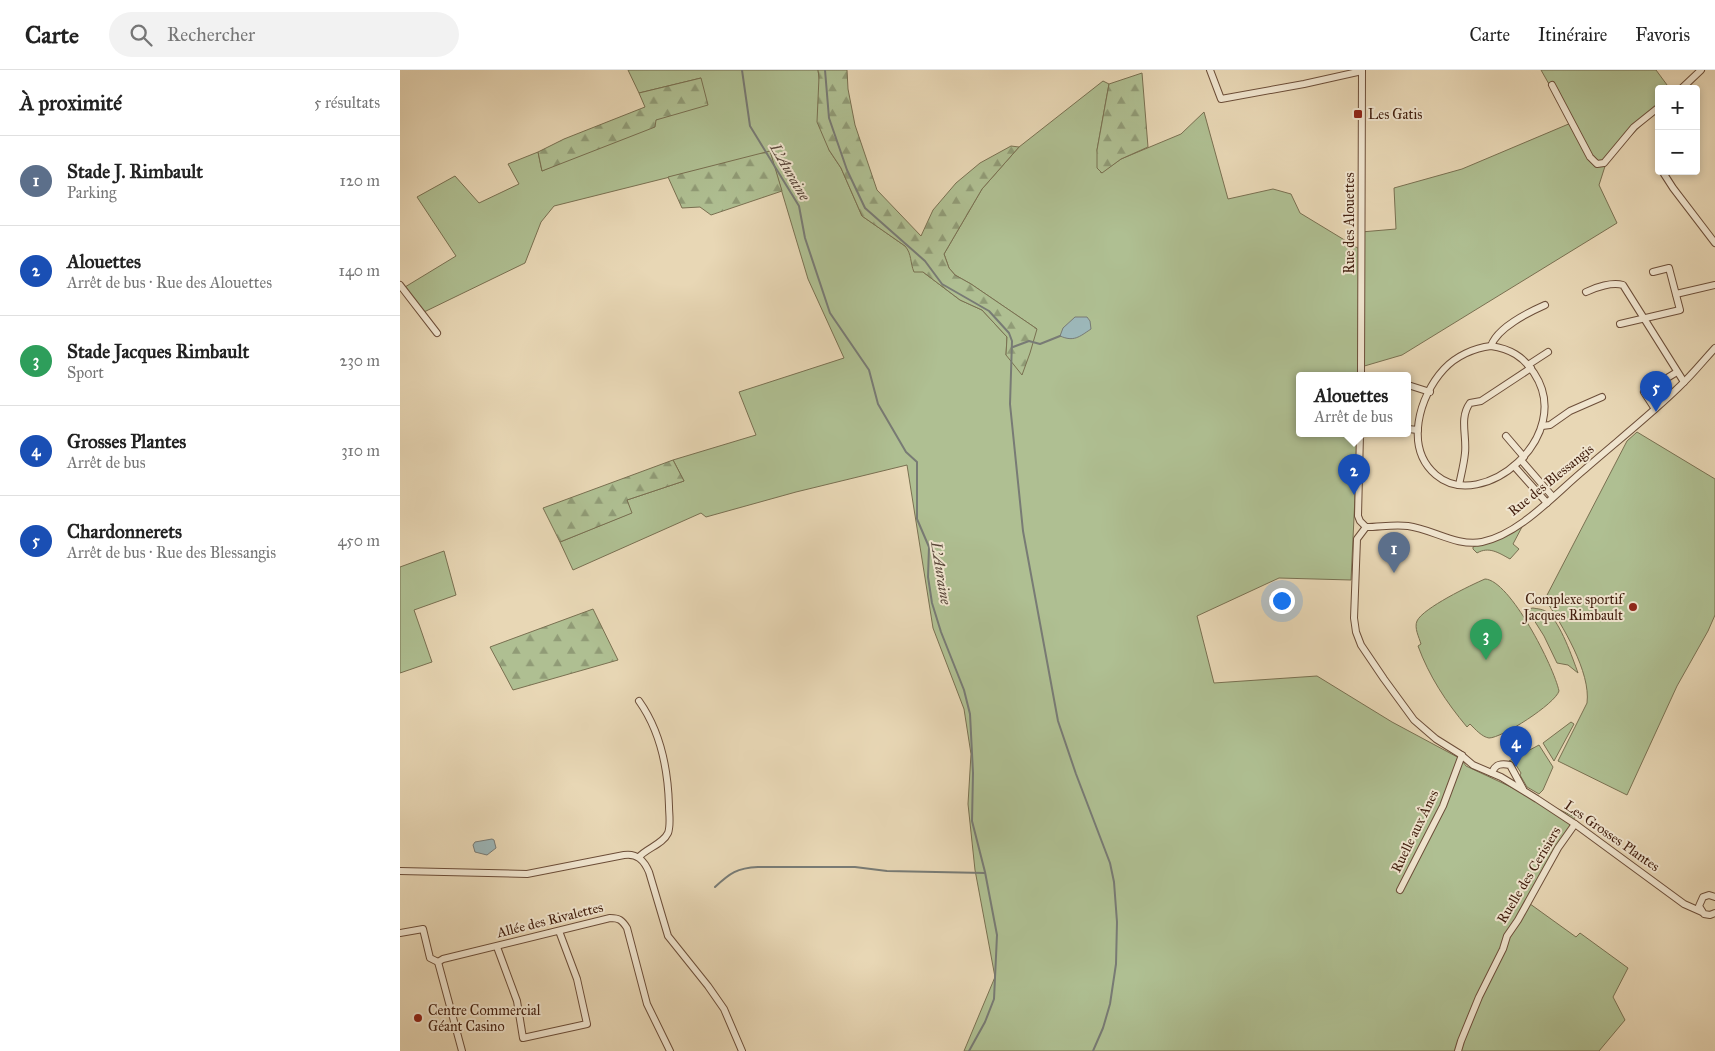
<!DOCTYPE html>
<html lang="fr">
<head>
<meta charset="utf-8">
<style>
	body { margin:0; font-family:"IM FELL Great Primer",serif; background:#f2f2f2; color:#222 }
	.controls { position:absolute; right:15px; top:15px; display:grid; overflow:hidden; border-radius:5px; box-shadow:0 2px 8px #0003 }
	.controls button { width:45px; height:45px; display:grid; place-items:center; padding:0; border:0; border-bottom:1px solid #e0e0e0; background:#fff; color:#222; font:25px sans-serif }
	.you { position:absolute; left:881px; top:530px; width:18px; height:18px; margin:-12px; border:4px solid #fff; border-radius:50%; background:#1a73e8; box-shadow:0 0 0 8px #1a73e833 }
	.badge { display:grid; place-items:center; width:32px; height:32px; border-radius:50%; background:#8f2418; color:#fff; font-size:16px; font-weight:700 }
	.pin { position:absolute; translate:-50% -41px; filter:drop-shadow(0 1px 2px #0008) }
	.pin::after { content:''; position:absolute; top:26px; width:18px; height:15px; background:inherit; clip-path:polygon(0 0,100% 0,50% 100%) }
	.popup { position:absolute; left:896px; top:302px; width:115px; height:65px; box-sizing:border-box; display:grid; place-content:center; border-radius:5px; background:#fff; filter:drop-shadow(0 1px 4px #0005); font-size:16px; white-space:nowrap; color:#767676 }
	.popup b { font-size:19px; color:#222 }
	.popup::after { content:''; position:absolute; left:50%; top:100%; margin-left:-10px; border:10px solid transparent; border-top-color:#fff }
	.list { margin:0; padding:0; list-style:none }
	h2 { display:flex; justify-content:space-between; align-items:center; height:65px; margin:0; padding:0 20px; font-size:21px }
	h2 small { font-size:16px; font-weight:400; color:#767676 }
	.list li { display:grid; grid-template-columns:32px 1fr auto; gap:15px; align-items:center; box-sizing:border-box; height:90px; padding:0 20px; border-top:1px solid #e0e0e0 }
	.list b { display:block; font-size:19px; white-space:nowrap }
	.list p { margin:0; font-size:16px; white-space:nowrap; color:#767676 }
	.list em { font-size:16px; font-style:normal; color:#767676 }
	.icon { flex:none; width:28px; height:28px; fill:none; stroke:currentColor; stroke-width:2; stroke-linecap:round; stroke-linejoin:round }
	.map { position:relative; flex:none; width:1315px; height:981px; overflow:hidden }
	header { display:flex; align-items:center; gap:30px; box-sizing:border-box; height:70px; padding:0 25px; background:#fff; border-bottom:1px solid #e0e0e0 }
	header strong { font-size:24px }
	nav { display:flex; gap:28px; margin-inline-start:auto; font-size:18px }
	.search { width:350px; height:45px; background:#f2f2f2; display:flex; align-items:center; gap:12px; box-sizing:border-box; padding:0 18px; border-radius:28px; color:#767676; font-size:19px }
	main { display:flex }
	aside { flex:1; background:#fff }
	.map>svg:first-child { display:block }
	.grass { fill:#afbf92; stroke:#797051 }
	.forest { fill:url(#forest-firs); stroke:#797051 }
	.water { fill:#9cb7b9; stroke:#787b75 }
	.lines { fill:none; stroke-linecap:round; stroke-linejoin:round }
	.stream { stroke:#787b75; stroke-width:2 }
	.minor-casing { stroke:#6c4e39; stroke-width:8 }
	.minor { stroke:#f0e5cf; stroke-width:6 }
	.poi-dot { fill:#8f2418; stroke:#f0e5cf; stroke-width:2 }
	.labels { text-anchor:middle; dominant-baseline:central; stroke-width:4; stroke-linejoin:round; paint-order:stroke }
	.poi-label { font-size:14px; fill:#432010; stroke:#f0e5cf; text-anchor:start }
	.street-label { font-size:14px; fill:#432010; stroke:#f0e5cf }
	.water-label { font-size:15px; font-style:italic; fill:#59463a; stroke:#f0e5cf }
</style>
</head>
<body>
<header>
<strong>Carte</strong>
<div class="search"><svg class="icon" aria-label="search" viewBox="0 0 24 24"><circle cx="10" cy="10" r="6"/><path d="M15 15l6 6"/></svg>Rechercher</div>
<nav><a>Carte</a><a>Itinéraire</a><a>Favoris</a></nav>
</header>
<main>
<aside>
<h2>À proximité<small>5 résultats</small></h2>
<ul class="list">
<li><span class="badge" style="background:#5c6f8a">1</span><div><b>Stade J. Rimbault</b><p>Parking</p></div><em>120 m</em></li>
<li><span class="badge" style="background:#1a4fb4">2</span><div><b>Alouettes</b><p>Arrêt de bus · Rue des Alouettes</p></div><em>140 m</em></li>
<li><span class="badge" style="background:#2e9e5b">3</span><div><b>Stade Jacques Rimbault</b><p>Sport</p></div><em>230 m</em></li>
<li><span class="badge" style="background:#1a4fb4">4</span><div><b>Grosses Plantes</b><p>Arrêt de bus</p></div><em>310 m</em></li>
<li><span class="badge" style="background:#1a4fb4">5</span><div><b>Chardonnerets</b><p>Arrêt de bus · Rue des Blessangis</p></div><em>450 m</em></li>
</ul>
</aside>
<div class="map">
<svg width="1315" height="981" viewBox="0 0 1315 981">
	<defs>
		<pattern id="forest-firs" width="22" height="20" patternUnits="userSpaceOnUse" patternTransform="scale(1.25)"><rect width="22" height="20" fill="#afbf92"/><path d="M5 1l3.5 6h-7zM16 11l3.5 6h-7z" fill="#909b76"/></pattern>
	</defs>
	<rect width="100%" height="100%" fill="#e8d7b5"/>
	<filter id="stains"><feTurbulence type="fractalNoise" baseFrequency=".004" numOctaves="4"/><feColorMatrix values="0 0 0 0 .2 0 0 0 0 .09 0 0 0 0 .02 0 0 0 .5 -.17"/></filter>
	<radialGradient id="worn" r=".72"><stop offset=".6" stop-color="#630" stop-opacity="0"/><stop offset="1" stop-color="#630" stop-opacity=".3"/></radialGradient>
	<!-- grass -->
	<g class="grass">
		<polygon points="228,0 418,0 429,80 441,98 462,146 505,176 510,181 511,187 523,202 560,230 582,240 607,267 606,285 637,259 571,214 555,205 549,198 544,184 582,119 619,77 703,11 709,14 697,80 701,103 721,89 781,64 804,42 828,129 873,119 891,124 900,143 961,180 961,162 996,159 994,118 1062,99 1171,53 1141,0 1256,0 1270,19 1259,19 1259,37 1207,90 1199,115 1217,153 1002,285 961,297 961,306 900,306 900,364 958,364 951,510 879,508 797,546 814,613 917,606 992,652 1061,689 1066,696 1175,747 1126,831 1176,867 1180,863 1228,898 1213,927 1225,950 1199,981 564,981 595,907 575,800 568,734 571,684 564,639 533,558 507,395 396,422 306,447 301,443 173,500 160,472 231,443 227,430 284,411 273,390 356,365 339,322 444,288 408,209 370,82 154,136 141,152 125,193 24,242 5,217 56,186 17,127 55,106 79,133 119,114 108,94 138,82 142,101 256,50 301,8 239,23"/>
		<path d="M1237,362L1315,409V545L1308,561L1277,616L1227,725L1158,691L1187,633C1191,602 1162,555 1145,529L1227,371Z"/>
		<path d="M1123,455L1113,474L1119,479L1110,489C1099,483 1089,476 1077,483L1073,479V477Z"/>
		<polygon points="44,481 56,525 14,540 32,592 0,603 0,497"/>
		<path d="M1085,509C1110,510 1154,597 1159,621C1155,634 1102,668 1089,668C1082,667 1075,659 1070,654L1067,657C1046,632 1029,606 1018,576L1021,574C1019,567 1014,558 1017,551C1023,538 1071,515 1085,509Z"/>
		<path d="M1133,538C1138,539 1144,539 1148,543C1160,552 1173,589 1178,603L1168,595L1157,593L1144,566L1127,539Z"/>
		<polygon points="1171,652 1174,654 1154,691 1143,673"/>
		<polygon points="1139,675 1153,697 1143,720 1139,724 1127,717 1120,705 1121,703 1116,695 1114,695 1112,692 1109,691"/>
	</g>
	<!-- forest -->
	<g class="forest">
		<path d="M418,0H447L448,19L455,55L477,120L521,166L533,140L556,113L580,93L611,76L619,77L582,119L544,184L549,198L555,205L571,214L637,259L630,283L622,305L606,285L607,267L582,240L560,230L523,202H514C510,193 512,184 505,176L462,146L441,98L429,80L417,52L419,7Z"/>
		<polygon points="742,3 748,77 721,89 702,103 697,98 697,80 709,14"/>
		<polygon points="301,8 308,35 256,50 255,57 142,101 138,82 164,69 245,37 239,23"/>
		<polygon points="370,81 382,121 311,145 300,137 282,138 268,107"/>
		<polygon points="273,390 284,411 227,430 232,443 160,472 143,438"/>
		<polygon points="193,539 218,590 113,620 90,577"/>
	</g>
	<!-- water -->
	<g class="water">
		<path d="M675,247H687L690,251L691,259C679,267 674,272 660,266L663,258Z"/>
		<polygon points="92,769 94,770 96,778 87,785 75,782 73,775 75,772"/>
	</g>
	<g class="lines">
		<!-- stream -->
		<g class="stream">
			<polyline points="342,0 350,56 399,136 405,168 430,243 469,300 478,334 506,382 517,392 517,449 529,477 528,507 532,533 541,562 564,620 570,644 573,703 572,751 585,802 597,865 594,929 585,952 569,981"/>
			<polyline points="425,0 429,48 447,100 465,138 525,191 542,214 589,241 609,263 612,271 610,334 623,461 658,651 676,704 710,793 714,812 717,852 716,894 710,934 703,958 693,981"/>
			<polyline points="613,277 629,271 640,274 660,266"/>
			<path d="M315,817C330,803 337,798 358,797H455L487,801L585,803"/>
		</g>
		<!-- minor casing -->
		<g class="minor-casing">
			<g id="minor">
				<polyline points="810,0 821,29 904,14 962,1"/>
				<polyline points="1152,15 1190,87 1197,94 1204,93 1234,57 1259,37"/>
				<polyline points="1281,19 1301,0"/>
				<polyline points="1264,104 1273,118 1315,173"/>
				<polyline points="0,215 37,263"/>
				<path d="M1186,222C1196,217 1212,212 1223,215L1284,312"/>
				<polyline points="1276,224 1315,215"/>
				<polyline points="1220,254 1280,240 1269,198 1253,202"/>
				<path d="M1091,276C1110,279 1123,286 1134,303C1176,366 1082,444 1036,405C1004,378 1019,326 1044,299C1056,286 1074,278 1091,276Z"/>
				<path d="M1091,276C1097,258 1129,242 1145,235"/>
				<polyline points="1128,295 1148,282"/>
				<polyline points="961,306 962,0"/>
				<polyline points="1008,315 1030,322"/>
				<polyline points="1255,339 1244,322 1277,302"/>
				<polyline points="1142,356 1150,355 1170,341 1202,327"/>
				<polyline points="1008,359 1018,360"/>
				<polyline points="960,364 958,446 960,451 966,457"/>
				<polyline points="1106,366 1124,387"/>
				<polyline points="1121,390 1153,427"/>
				<polyline points="1114,396 1147,433"/>
				<path d="M1059,415C1061,405 1064,394 1065,383C1067,366 1059,348 1070,333L1081,331L1131,298"/>
				<polyline points="966,457 957,469 954,548 956,562 961,575 984,609 1014,650 1036,669 1060,684 1073,695 1101,707 1137,729 1175,754 1284,834 1302,842"/>
				<path d="M966,457C980,457 994,454 1008,456C1032,459 1057,477 1082,472C1120,464 1155,424 1184,400C1216,372 1249,346 1279,317C1292,305 1303,291 1315,278"/>
				<path d="M1092,703C1095,694 1101,693 1110,695L1123,719"/>
				<path d="M239,787C247,778 263,774 268,763C271,755 269,744 269,736C268,698 261,662 239,631"/>
				<path d="M0,801L127,804L224,785C237,783 244,790 249,802L268,866L308,916L324,939L342,981"/>
				<polyline points="1000,820 1043,736 1062,685"/>
				<polyline points="1315,827 1309,825 1303,827 1299,836 1304,844 1310,845 1315,843"/>
				<polyline points="0,863 23,859 30,888 38,892"/>
				<polyline points="97,877 117,931 123,968 187,954 177,909 159,861"/>
				<path d="M38,892L43,889L210,848C219,848 222,850 227,858L247,934L270,981"/>
				<polyline points="38,892 62,981"/>
				<polyline points="1058,981 1061,971 1079,927 1103,879 1107,866 1118,850 1158,778 1175,754"/>
			</g>
		</g>
		<!-- minor -->
		<use href="#minor" class="minor"/>
	</g>
	<!-- markers -->
	<g class="poi-dot">
		<rect x="953" y="39" width="10" height="10" rx="2.5"/>
		<circle cx="1233" cy="537" r="5"/>
		<circle cx="18" cy="948" r="5"/>
	</g>
	<g class="labels">
		<!-- poi labels -->
		<g class="poi-label">
			<text x="968" y="44">Les Gatis</text>
			<text x="1223" y="529" text-anchor="end">Complexe sportif<tspan x="1223" dy="16">Jacques Rimbault</tspan></text>
			<text x="28" y="940">Centre Commercial<tspan x="28" dy="16">Géant Casino</tspan></text>
		</g>
		<!-- street labels -->
		<g class="street-label">
			<text transform="translate(949 153) rotate(-90)">Rue des Alouettes</text>
			<text transform="translate(1151 410) rotate(-39)">Rue des Blessangis</text>
			<text transform="translate(1015 761) rotate(-64)">Ruelle aux Ânes</text>
			<text transform="translate(1212 766) rotate(35)">Les Grosses Plantes</text>
			<text transform="translate(1129 805) rotate(-59)">Ruelle des Cerisiers</text>
			<text transform="translate(150 850) rotate(-14)">Allée des Rivalettes</text>
		</g>
		<!-- water labels -->
		<g class="water-label">
			<text transform="translate(390 102) rotate(60)">L'Auraine</text>
			<text transform="translate(541 503) rotate(81)">L'Auraine</text>
		</g>
	</g>
	<rect width="100%" height="100%" filter="url(#stains)"/>
	<rect width="100%" height="100%" fill="url(#worn)"/>
</svg>
<div class="controls">
<button>+</button>
<button>−</button>
</div>
<div class="you"></div>
<div class="pin badge" style="left:994px;top:503px;background:#5c6f8a">1</div>
<div class="pin badge" style="left:954px;top:425px;background:#1a4fb4">2</div>
<div class="popup"><b>Alouettes</b>Arrêt de bus</div>
<div class="pin badge" style="left:1086px;top:590px;background:#2e9e5b">3</div>
<div class="pin badge" style="left:1116px;top:697px;background:#1a4fb4">4</div>
<div class="pin badge" style="left:1256px;top:342px;background:#1a4fb4">5</div>
</div>
</main>
</body>
</html>
